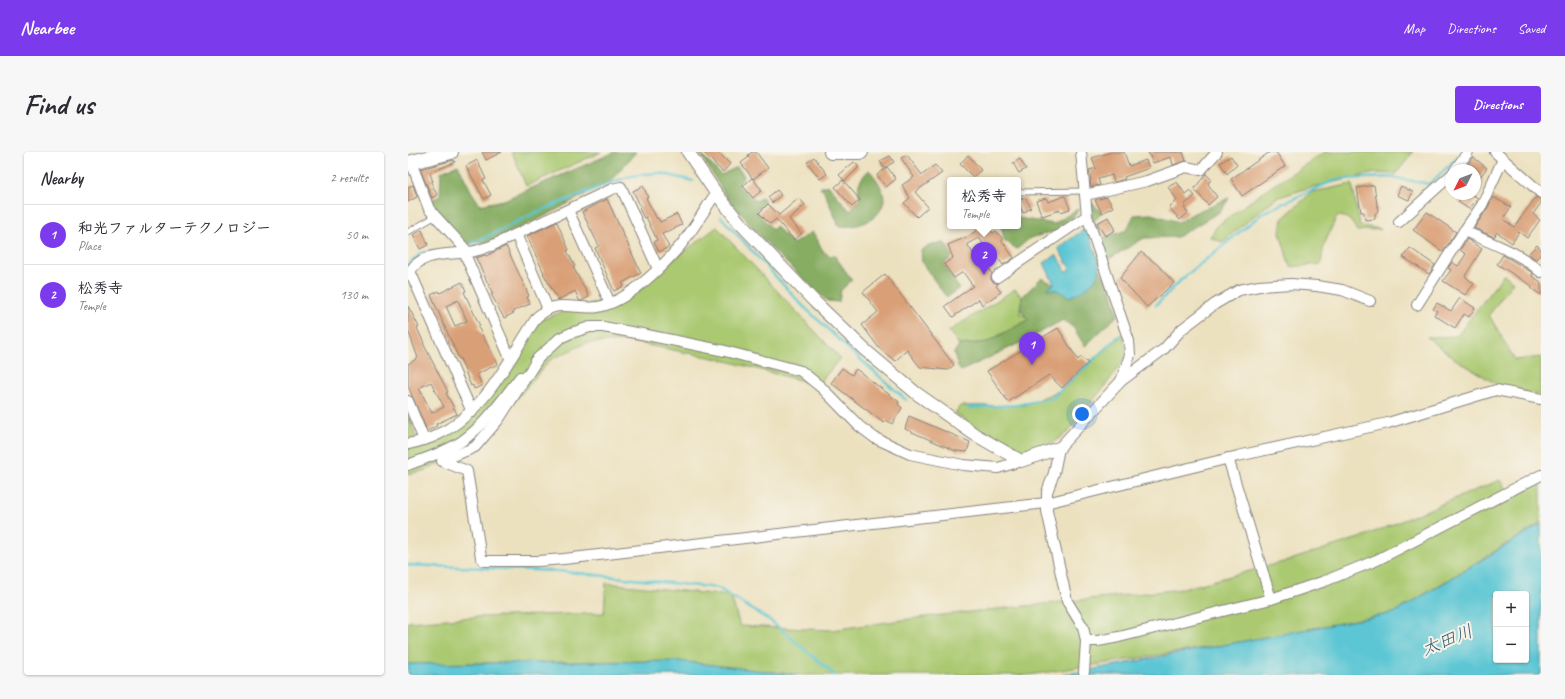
<!DOCTYPE html>
<html lang="en">
<head>
<meta charset="utf-8">
<style>
	body { margin:0; font-family:Caveat,"Klee One",sans-serif; background:#f7f7f7; color:#2b2b33 }
	.controls { position:absolute; right:12px; bottom:12px; display:grid; overflow:hidden; border-radius:4px; box-shadow:0 1px 3px #0004 }
	.controls button { width:36px; height:36px; display:grid; place-items:center; padding:0; border:0; border-bottom:1px solid #e1e1e2; background:#fff; color:#2b2b33; font:20px sans-serif }
	.compass { position:absolute; left:1037px; top:12px; width:36px; height:36px; border-radius:50%; background:#fff; box-shadow:0 1px 3px #0004; rotate:228deg }
	.you { position:absolute; left:674px; top:262px; width:14px; height:14px; margin:-10px; border:3px solid #fff; border-radius:50%; background:#1a73e8; box-shadow:0 0 0 6px #1a73e833 }
	.badge { display:grid; place-items:center; width:26px; height:26px; border-radius:50%; background:#7c3aed; color:#fff; font-size:13px; font-weight:700 }
	.pin { position:absolute; translate:-50% -33px; filter:drop-shadow(0 1px 2px #0008) }
	.pin::after { content:''; position:absolute; top:21px; width:14px; height:12px; background:inherit; clip-path:polygon(0 0,100% 0,50% 100%) }
	.popup { position:absolute; left:539px; top:25px; width:74px; height:52px; box-sizing:border-box; display:grid; place-content:center; border-radius:4px; background:#fff; filter:drop-shadow(0 1px 3px #0005); font-size:13px; white-space:nowrap; color:#7c7c81 }
	.popup b { font-size:15px; color:#2b2b33 }
	.popup::after { content:''; position:absolute; left:50%; top:100%; margin-left:-8px; border:8px solid transparent; border-top-color:#fff }
	.list { margin:0; padding:0; list-style:none }
	h2 { display:flex; justify-content:space-between; align-items:center; height:52px; margin:0; padding:0 16px; font-size:17px }
	h2 small { font-size:13px; font-weight:400; color:#7c7c81 }
	.list li { display:grid; grid-template-columns:26px 1fr auto; gap:12px; align-items:center; box-sizing:border-box; height:60px; padding:0 16px; border-top:1px solid #e1e1e2 }
	.list b { display:block; font-size:15px; white-space:nowrap }
	.list p { margin:0; font-size:13px; white-space:nowrap; color:#7c7c81 }
	.list em { font-size:13px; font-style:normal; color:#7c7c81 }
	.map { position:relative; flex:none; width:1133px; height:523px; overflow:hidden; border-radius:4px }
	header { display:flex; align-items:center; gap:24px; box-sizing:border-box; height:56px; padding:0 20px; background:#7c3aed; color:#fff }
	header strong { font-size:19px }
	nav { display:flex; gap:22px; margin-inline-start:auto; font-size:14px }
	.intro { display:flex; align-items:center; justify-content:space-between; box-sizing:border-box; height:96px; padding:0 24px }
	h1 { margin:0; font-size:28px }
	.button { padding:10px 18px; border-radius:4px; background:#7c3aed; color:#fff; font-size:14px; font-weight:700 }
	main { display:flex; gap:24px; padding:0 24px }
	aside { flex:1; background:#fff; border-radius:4px; box-shadow:0 1px 3px #0004 }
	.map>svg:first-child { display:block }
	.green { fill:#aac971; stroke:#667656 }
	.forest { fill:#87ad63; stroke:#54684f }
	.water { fill:#5bc6d4; stroke:#3e7488; fill-rule:evenodd }
	.lines { fill:none; stroke-linecap:round; stroke-linejoin:round }
	.stream { stroke:#5bc6d4; stroke-width:2.5 }
	.building { fill:#d99f76; fill-rule:evenodd }
	.service-casing { stroke:#87827d; stroke-width:7 }
	.minor-casing { stroke:#87827d; stroke-width:12 }
	.tertiary-casing { stroke:#87827d; stroke-width:14 }
	.secondary-casing { stroke:#87827d; stroke-width:16 }
	.service { stroke:#fff; stroke-width:5 }
	.minor { stroke:#fff; stroke-width:10 }
	.tertiary { stroke:#fff; stroke-width:12 }
	.secondary { stroke:#fff; stroke-width:14 }
	.labels { text-anchor:middle; dominant-baseline:central; stroke-width:4; stroke-linejoin:round; paint-order:stroke }
	.water-label { font-size:18px; font-style:italic; fill:#365b71; stroke:#f7f3e8 }
</style>
</head>
<body>
<header>
<strong>Nearbee</strong>
<nav><a>Map</a><a>Directions</a><a>Saved</a></nav>
</header>
<div class="intro"><h1>Find us</h1><a class="button">Directions</a></div>
<main>
<aside>
<h2>Nearby<small>2 results</small></h2>
<ul class="list">
<li><span class="badge">1</span><div><b>和光ファルターテクノロジー</b><p>Place</p></div><em>50 m</em></li>
<li><span class="badge">2</span><div><b>松秀寺</b><p>Temple</p></div><em>130 m</em></li>
</ul>
</aside>
<div class="map">
<svg width="1133" height="523" viewBox="0 0 1133 523">
	<rect width="100%" height="100%" fill="#f7f3e8"/>
	<filter id="ink" filterUnits="userSpaceOnUse"><feTurbulence type="fractalNoise" baseFrequency=".025" numOctaves="2"/><feDisplacementMap in="SourceGraphic" scale="8" xChannelSelector="R" yChannelSelector="G"/><feConvolveMatrix kernelMatrix="1 2 1 2 8 2 1 2 1" color-interpolation-filters="sRGB"/></filter>
	<filter id="wash" filterUnits="userSpaceOnUse"><feTurbulence type="fractalNoise" baseFrequency=".012" numOctaves="4" result="noise"/><feDisplacementMap in="SourceGraphic" scale="16" xChannelSelector="R" yChannelSelector="G"/><feGaussianBlur stdDeviation="0.9" result="paint"/><feColorMatrix in="noise" values="0 0 0 0 0 0 0 0 0 0 0 0 0 0 0 0 0 1.4 0 .05"/><feComposite in="paint" operator="in"/></filter>
	<g filter="url(#wash)">
		<rect width="100%" height="100%" fill="#ece1bf"/>
		<!-- green -->
		<g class="green">
			<polygon points="104,0 193,0 118,34"/>
			<polygon points="917,0 1005,0 988,22 967,21 900,36 868,46 814,90 802,85 810,73 858,38"/>
			<path d="M944,32L952,74L973,77L949,79C944,69 940,64 929,64L916,93L913,112L882,115L872,81L874,67L904,40Z"/>
			<polygon points="309,75 432,206 410,233 311,207 219,189 178,191 142,208 67,295 18,318 0,322 0,292 45,275 81,240 125,171 167,155 215,145"/>
			<polygon points="1096,122 1105,130 1081,163 1107,208 1133,205 1133,244 1090,233 1047,207 1019,185 1049,184"/>
			<polygon points="607,137 614,145 612,161 621,168 579,190 551,193 541,179"/>
			<polygon points="715,182 719,203 700,230 660,280 639,295 614,305 606,302 547,261 552,254 616,253 653,238"/>
			<polygon points="0,262 8,285 0,288"/>
			<polygon points="1133,325 1133,371 986,461 816,493 621,523 396,523 243,509 0,512 0,470 67,465 196,461 198,431 323,444 332,474 423,478 516,465 774,437 879,409 954,385 1092,328 1102,343"/>
		</g>
		<!-- forest -->
		<g class="forest">
			<polygon points="207,0 228,0 203,28 139,63 85,90 52,91 27,58 22,48 32,45 33,20 50,13 63,39 72,53 96,48"/>
			<path d="M292,1L313,23L329,15L336,24L330,34L348,49L354,45L357,49L348,59L365,78L368,74L385,92L404,80C413,89 410,98 422,104L426,103L444,128L433,138L431,150L419,149L365,98L319,46Z"/>
			<path d="M461,18C468,26 479,40 475,52C470,70 447,76 431,74L416,39L412,36L420,33L442,59L452,48C449,32 450,30 461,18Z"/>
			<polygon points="821,46 813,59 769,85 736,86 701,107 694,102 684,65 683,50 694,61 686,69 695,86 719,78 726,63 743,62 771,70 786,61"/>
			<polygon points="671,56 671,58 655,77 622,86 609,97 597,89 593,74 610,74 610,66 646,72"/>
			<polygon points="537,91 544,105 535,112 551,136 539,146 514,111 513,98 524,92"/>
			<polygon points="691,117 701,130 710,163 677,194 665,175 655,168 618,188 553,219 550,215 546,201 551,193 579,190 620,168 612,156 614,145 633,126 659,138 684,125"/>
		</g>
		<!-- water -->
		<g class="water">
			<path d="M678,76C682,86 689,101 691,112C693,129 675,140 661,145L649,138L639,137L646,132L636,111L648,103L656,114V118L659,120L661,118L662,113L659,112L650,96Z"/>
			<path d="M1133,372V523H654L986,461ZM1088,442H1118V508H1088Z"/>
			<polygon points="271,509 390,523 0,523 0,512"/>
		</g>
		<g class="lines">
			<!-- stream -->
			<g class="stream">
				<polyline points="313,65 392,151 440,196 498,248"/>
				<polyline points="59,94 129,60 201,31 220,25 236,22 252,21 285,29"/>
				<polyline points="0,113 13,101 26,99"/>
				<polyline points="748,153 774,127 856,60 929,27 982,25 1022,32 1051,4"/>
				<polyline points="560,256 609,253 644,246 712,183"/>
				<polyline points="0,413 150,419 310,436 364,470 427,523"/>
			</g>
		</g>
		<g id="blocks">
			<!-- building -->
			<g class="building">
				<polygon points="74,0 94,0 78,8"/>
				<polygon points="295,0 310,0 322,12 315,20"/>
				<polygon points="344,0 348,0 360,16 345,27 333,11 341,5 340,3"/>
				<polygon points="703,0 716,0 721,14 738,8 741,16 716,25 717,27 706,30 704,23 690,27 692,33 683,35 682,29 683,29 681,18 688,16 684,6"/>
				<polygon points="740,0 775,0 778,9 765,13 763,5 745,11"/>
				<polygon points="862,0 868,0 877,14 834,44 823,27"/>
				<polygon points="499,3 514,23 527,13 534,21 507,40 520,55 509,65 496,51 502,46 494,33 506,25 493,6"/>
				<polygon points="560,3 573,18 565,25 552,12"/>
				<polygon points="482,4 486,10 476,16 472,9"/>
				<polygon points="823,4 829,13 819,22 812,11"/>
				<polygon points="406,5 419,22 412,27 399,10"/>
				<polygon points="1065,5 1079,16 1072,25 1067,21 1067,18 1063,18 1058,15"/>
				<polygon points="612,7 618,17 611,21 605,11"/>
				<polygon points="46,8 47,10 22,21 25,30 23,30 29,43 24,46 12,17"/>
				<polygon points="69,8 78,27 75,28 83,43 76,47 58,14"/>
				<polygon points="446,10 451,15 437,29 431,23"/>
				<polygon points="479,15 488,27 478,35 469,23"/>
				<polygon points="798,22 803,27 800,32 809,45 800,53 786,37"/>
				<polygon points="344,26 354,38 345,46 335,34"/>
				<polygon points="435,28 452,48 444,55 427,35"/>
				<polygon points="769,30 777,42 782,38 787,44 776,53 778,55 776,56 780,61 772,68 761,55 769,48 760,35"/>
				<polygon points="5,33 9,45 0,50 0,35"/>
				<polygon points="966,33 970,59 967,62 967,67 957,68 956,60 953,60 949,36"/>
				<polygon points="235,34 240,45 238,46 249,67 250,66 252,70 269,62 274,73 254,82 261,95 251,100 246,90 249,88 238,65 236,66 231,56 233,55 225,39"/>
				<polygon points="993,34 1005,40 1001,48 989,43"/>
				<polygon points="369,38 373,43 364,51 360,45"/>
				<polygon points="1063,42 1070,46 1061,57 1050,50 1054,44 1060,47"/>
				<polygon points="657,44 662,57 653,60 652,58 634,64 628,49 638,46 640,50"/>
				<polygon points="617,45 623,56 615,61 610,49"/>
				<polygon points="699,45 705,55 694,61 687,48"/>
				<polygon points="1085,45 1103,55 1095,67 1106,75 1128,45 1133,47 1133,51 1125,62 1132,68 1119,86 1111,80 1104,91 1089,80 1086,85 1066,76 1079,57"/>
				<polygon points="391,46 397,53 381,67 394,82 386,88 368,67 362,72 351,61 360,52 371,63"/>
				<polygon points="199,47 233,121 214,131 216,134 206,139 187,96 191,94 174,60"/>
				<polygon points="1019,60 1048,80 1035,100 1005,78"/>
				<polygon points="700,65 707,78 697,84 689,71"/>
				<polygon points="149,70 161,98 159,99 167,114 165,115 181,145 173,149 171,148 167,139 150,148 135,121 136,121 119,84"/>
				<polygon points="574,74 579,74 585,81 588,79 595,87 594,89 606,106 595,113 586,100 583,102 571,86 559,92 567,104 571,102 584,121 583,125 583,128 587,131 591,131 588,134 593,140 574,153 571,147 545,165 537,154 565,134 555,120 546,126 536,112 545,106 540,93 561,84"/>
				<polygon points="14,78 20,93 12,97 5,83"/>
				<polygon points="1059,87 1074,97 1057,124 1066,132 1057,143 1035,129 1043,118 1040,116 1044,110 1050,114 1058,102 1052,98"/>
				<polygon points="1129,93 1133,97 1133,102 1128,107 1120,102"/>
				<polygon points="98,94 118,137 121,144 119,145 122,152 105,159 106,161 96,166 83,142 85,142 68,106 77,103 78,104"/>
				<polygon points="1002,96 1027,113 1021,122 995,105"/>
				<polygon points="733,100 750,113 766,131 739,155 712,126"/>
				<polygon points="1095,103 1123,120 1125,122 1124,124 1133,130 1133,143 1123,136 1124,134 1089,112"/>
				<polygon points="477,122 546,213 540,218 512,215 499,198 487,209 471,196 454,173 470,160 455,140"/>
				<path d="M54,130L58,139L56,140L72,174L70,175L90,212L69,222L74,234L66,237L65,233L63,234L52,206L51,207L23,143L31,139L32,141ZM50,148L59,169L47,174L38,154Z"/>
				<polygon points="1052,146 1067,156 1061,165 1056,162 1047,176 1026,163 1029,159 1025,157 1029,151 1043,159"/>
				<path d="M0,154L11,175L9,176L16,191H15L40,240L38,241L49,262L28,272L29,274L19,279L0,234V212L10,206L0,178ZM23,230L36,255L24,261L11,236Z"/>
				<polygon points="650,176 670,208 673,205 680,211 654,236 641,223 600,250 579,219"/>
				<polygon points="434,216 444,223 448,217 491,250 490,252 494,256 484,272 478,268 476,271 423,231"/>
				<polygon points="501,264 562,290 559,300 548,299 497,277"/>
			</g>
		</g>
	</g>
	<g filter="url(#ink)">
		<use href="#blocks" fill-opacity="0" stroke="#87827d" stroke-width="1"/>
		<g class="lines">
			<!-- service casing -->
			<g class="service-casing">
				<g id="service">
					<polyline points="610,40 677,39"/>
					<polyline points="0,80 28,64"/>
				</g>
			</g>
			<!-- minor casing -->
			<g class="minor-casing">
				<g id="minor">
					<polyline points="673,0 679,64 721,189 722,203 713,229"/>
					<polyline points="1087,0 1133,41"/>
					<path d="M1095,7L1074,53L1056,79C1083,91 1111,100 1133,120"/>
					<polyline points="3,10 21,57 60,100"/>
					<polyline points="1047,18 1060,0"/>
					<polyline points="677,43 739,29 778,15 793,18 809,0"/>
					<polyline points="160,58 202,151"/>
					<polyline points="991,70 1043,23"/>
					<polyline points="108,82 140,157"/>
					<polyline points="56,100 102,206"/>
					<polyline points="2,119 64,260"/>
					<path d="M0,123C11,99 40,103 62,100C69,99 76,96 83,94L204,37L213,35L250,117"/>
					<polyline points="589,125 679,64"/>
					<polyline points="1009,153 1056,79"/>
					<polyline points="131,205 91,267 67,295 34,309 59,319 73,405 76,409 130,409 156,407 638,351 830,304 980,271 1088,238 1133,247"/>
					<polyline points="127,209 152,186 163,181 182,175 195,175 234,182 317,199 393,219 414,236 451,274 467,286 502,302 555,313 590,316 613,309"/>
					<polyline points="0,249 16,288"/>
					<path d="M0,292C10,290 20,288 29,283C78,260 100,208 129,165C132,163 135,160 139,158C153,149 174,158 190,155C219,150 253,116 272,94C285,78 296,59 308,41"/>
					<polyline points="820,306 863,447"/>
					<path d="M0,313C18,306 38,300 54,289C77,273 94,248 112,225"/>
					<polyline points="678,489 690,489 711,485 863,447 917,429 969,408 1133,323"/>
					<polyline points="676,520 678,489 675,475 659,449 639,359 639,340 646,321 651,296 713,229 756,197 774,177 807,152 831,138 851,134 883,132 909,134 934,138 962,149"/>
				</g>
			</g>
			<!-- tertiary casing -->
			<g class="tertiary-casing">
				<polyline id="tertiary" points="280,0 308,41 331,70 406,149 457,198 508,241 566,282 613,309 651,296"/>
			</g>
			<!-- secondary casing -->
			<g class="secondary-casing">
				<g id="secondary">
					<polyline points="423,0 453,0"/>
					<polyline points="0,11 43,0"/>
				</g>
			</g>
			<!-- service -->
			<use href="#service" class="service"/>
			<!-- minor -->
			<use href="#minor" class="minor"/>
			<!-- tertiary -->
			<use href="#tertiary" class="tertiary"/>
			<!-- secondary -->
			<use href="#secondary" class="secondary"/>
		</g>
	</g>
	<g class="labels">
		<!-- water labels -->
		<g class="water-label">
			<text transform="translate(1039 488) rotate(-22)">太田川</text>
		</g>
	</g>
</svg>
<div class="controls">
<button>+</button>
<button>−</button>
</div>
<svg class="compass" viewBox="-18 -18 36 36"><path d="M0-13l5 13h-10z" fill="#e53935"/><path d="M0 13l5-13h-10z" fill="#7c7c81"/></svg>
<div class="you"></div>
<div class="pin badge" style="left:624px;top:213px">1</div>
<div class="pin badge" style="left:576px;top:123px">2</div>
<div class="popup"><b>松秀寺</b>Temple</div>
</div>
</main>
</body>
</html>
